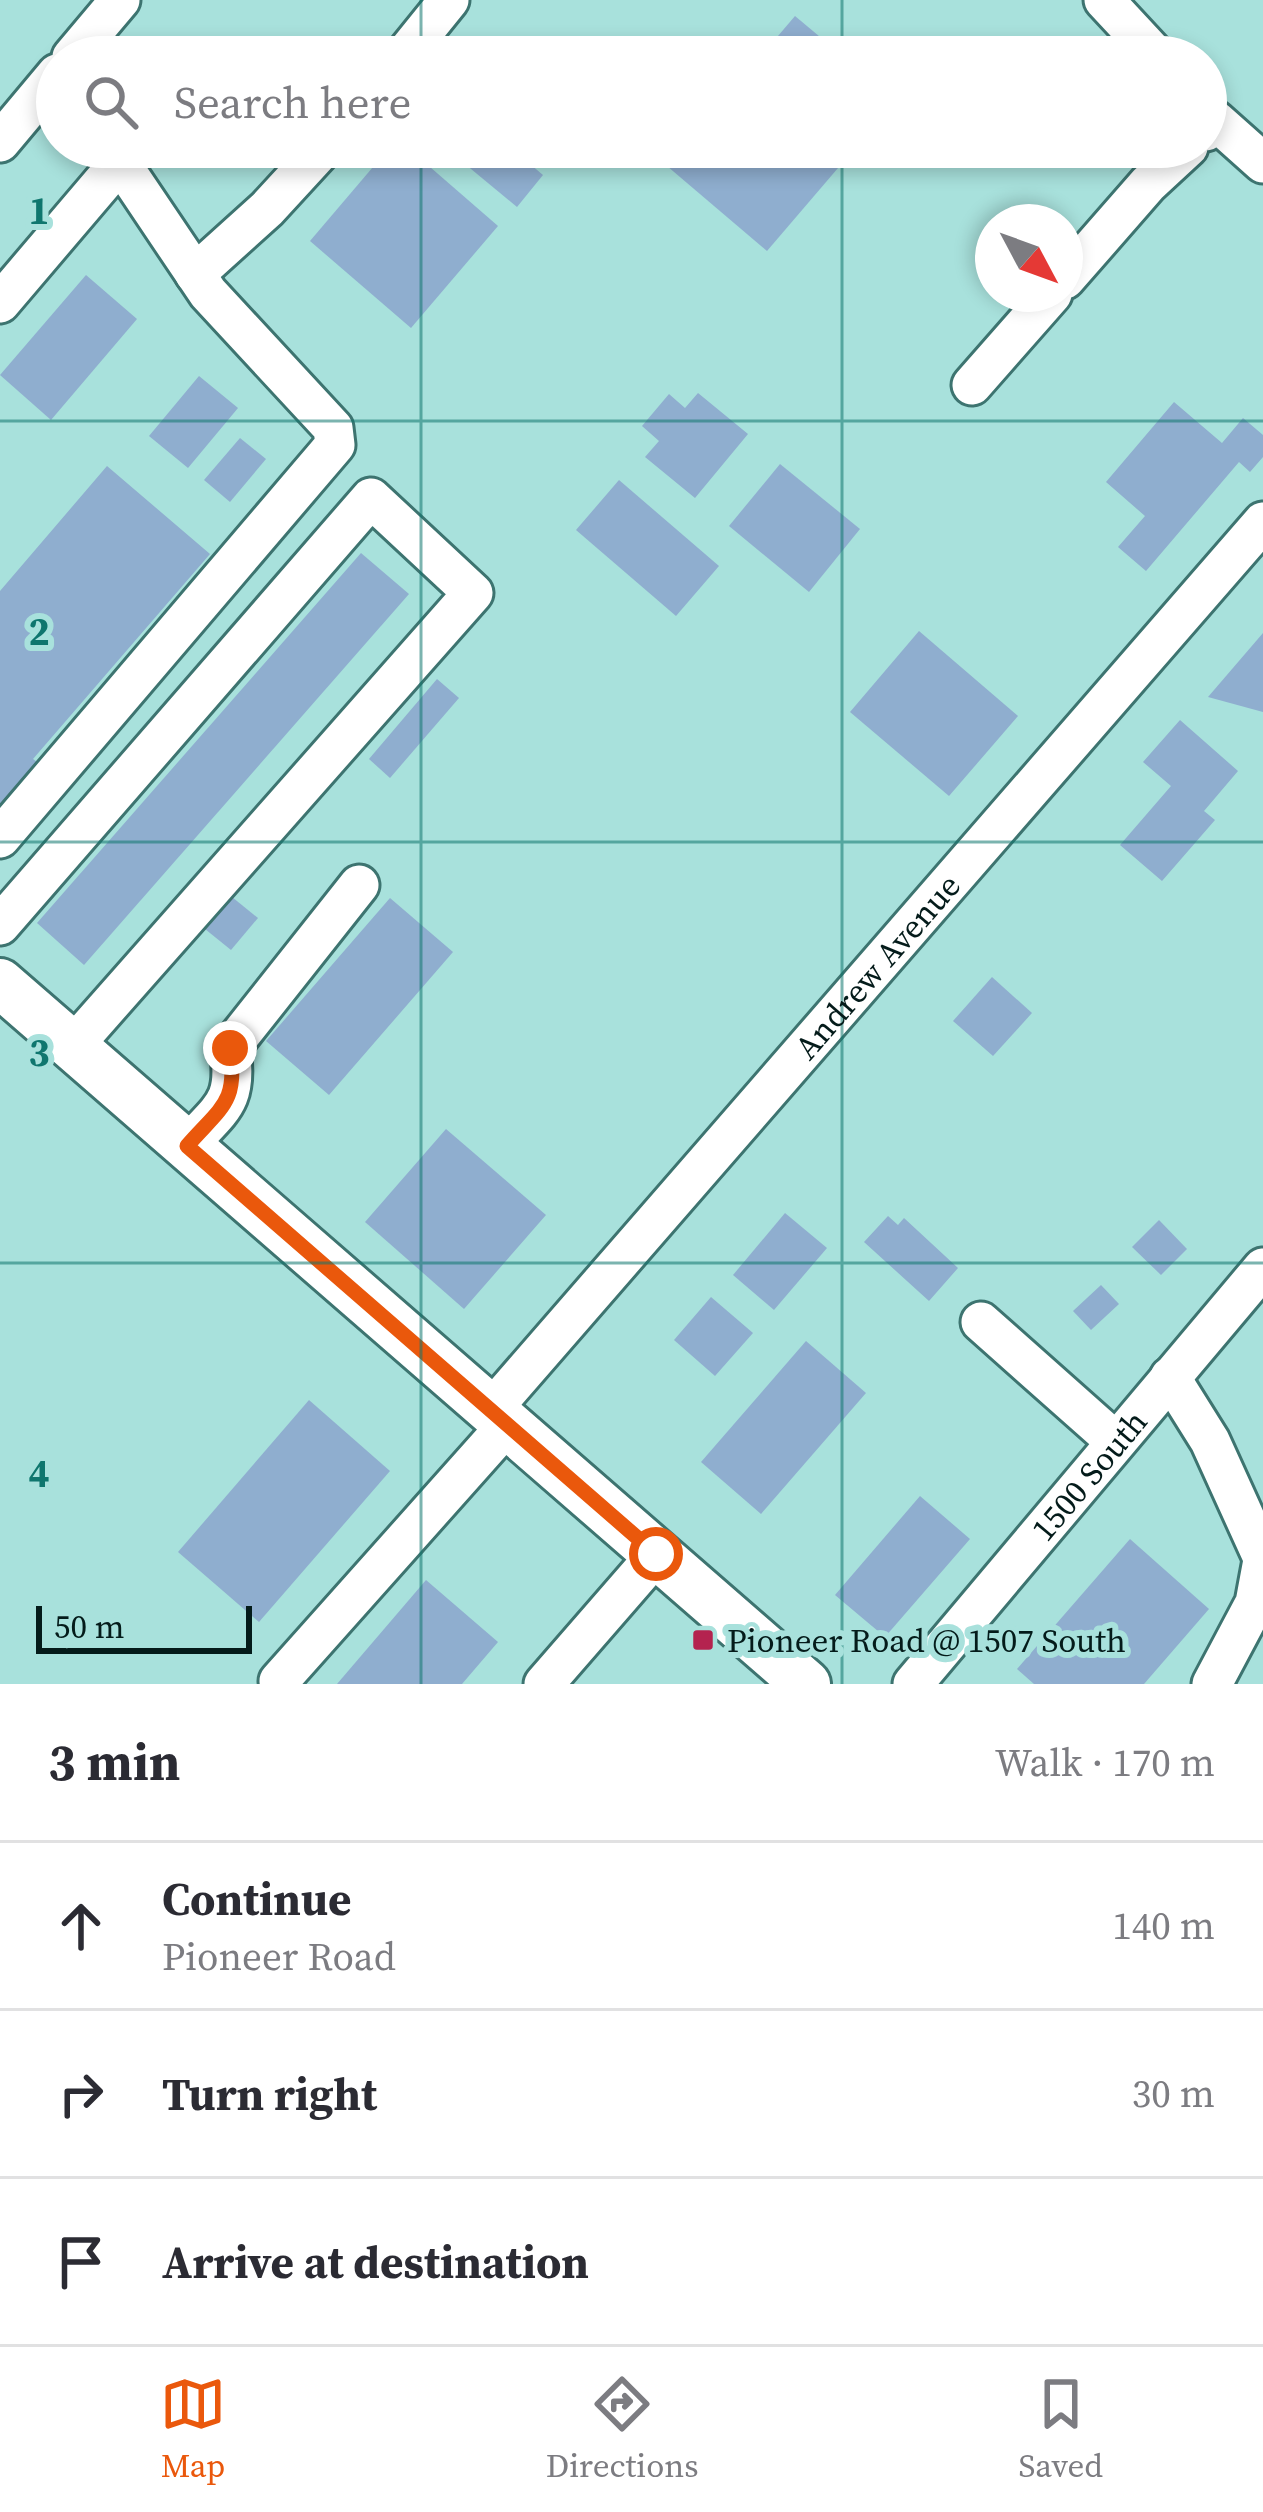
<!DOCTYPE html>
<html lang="en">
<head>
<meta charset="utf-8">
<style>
	body { margin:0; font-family:"Source Serif 4",serif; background:#f7f7f7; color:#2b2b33 }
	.compass { position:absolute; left:975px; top:204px; width:108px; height:108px; border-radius:50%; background:#fff; box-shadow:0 6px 18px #0003; rotate:131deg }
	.scale { position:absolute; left:36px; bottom:30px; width:216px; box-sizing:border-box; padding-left:12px; border:6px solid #041b1a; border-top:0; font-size:33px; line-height:42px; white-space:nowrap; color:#041b1a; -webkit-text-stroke:9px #a8e1dc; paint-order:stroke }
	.stop { position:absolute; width:36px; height:36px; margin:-27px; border:9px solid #ea580c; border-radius:50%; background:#fff }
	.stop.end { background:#ea580c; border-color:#fff; box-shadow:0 3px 12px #0008 }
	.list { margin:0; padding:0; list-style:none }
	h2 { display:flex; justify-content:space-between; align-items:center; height:156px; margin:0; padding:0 48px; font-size:51px }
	h2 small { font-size:39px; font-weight:400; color:#7c7c81 }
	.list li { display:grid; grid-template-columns:78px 1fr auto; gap:36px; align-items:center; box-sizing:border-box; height:168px; padding:0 48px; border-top:3px solid #e1e1e2 }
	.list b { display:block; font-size:45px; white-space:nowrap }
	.list p { margin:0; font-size:39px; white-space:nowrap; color:#7c7c81 }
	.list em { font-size:39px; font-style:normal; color:#7c7c81 }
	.icon { flex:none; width:66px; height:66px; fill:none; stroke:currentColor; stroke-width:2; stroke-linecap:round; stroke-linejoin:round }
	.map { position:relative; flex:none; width:1263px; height:1684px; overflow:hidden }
	.search { position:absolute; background:#fff; box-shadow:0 6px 18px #0003; left:36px; right:36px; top:36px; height:132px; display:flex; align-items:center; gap:30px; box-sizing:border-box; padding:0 42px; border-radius:66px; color:#7c7c81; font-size:45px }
	.sheet { height:660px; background:#fff }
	nav { display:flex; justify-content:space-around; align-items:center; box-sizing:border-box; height:168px; border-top:3px solid #e1e1e2; background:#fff; font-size:33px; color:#7c7c81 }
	nav a { display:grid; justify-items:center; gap:6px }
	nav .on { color:#ea580c }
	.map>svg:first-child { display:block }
	.building { fill:#8faecf }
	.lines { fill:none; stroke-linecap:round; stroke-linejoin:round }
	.minor-casing { stroke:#3d7470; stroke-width:45 }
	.major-casing { stroke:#3d7470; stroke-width:54 }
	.minor { stroke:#fff; stroke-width:39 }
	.major { stroke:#fff; stroke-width:48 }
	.route { stroke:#ea580c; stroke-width:15 }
	.grid { fill:none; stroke:#0f766e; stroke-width:3; stroke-opacity:0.55 }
	.poi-dot { fill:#b4234f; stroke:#a8e1dc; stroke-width:4.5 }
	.labels { text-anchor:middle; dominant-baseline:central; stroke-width:12; stroke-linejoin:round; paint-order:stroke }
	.street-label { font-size:33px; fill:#041b1a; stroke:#a8e1dc }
	.poi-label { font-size:33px; fill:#041b1a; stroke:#a8e1dc; text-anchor:start }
	.grid-label { font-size:39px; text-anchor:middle; font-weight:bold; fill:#0f766e; stroke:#a8e1dc; stroke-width:12; stroke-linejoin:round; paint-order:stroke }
</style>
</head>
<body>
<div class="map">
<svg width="1263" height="1684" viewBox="0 0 1263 1684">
	<rect width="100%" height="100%" fill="#a8e1dc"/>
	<!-- building -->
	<g class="building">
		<polygon points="795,16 844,57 760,57"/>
		<polygon points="390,147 407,147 498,226 411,328 310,241"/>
		<polygon points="479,147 510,147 543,175 517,207 465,164"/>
		<polygon points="683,147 856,147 767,251 667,166"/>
		<polygon points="86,275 137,319 51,420 0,375"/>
		<polygon points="199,376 238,408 188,468 149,436"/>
		<polygon points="698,393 748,434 695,498 645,457 659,441 642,426 669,394 685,408"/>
		<polygon points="1174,402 1222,443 1243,418 1263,435 1263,457 1250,472 1239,462 1146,571 1118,547 1145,516 1106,482"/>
		<polygon points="240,438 266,459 230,502 204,480"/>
		<polygon points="780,464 860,529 809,592 729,526"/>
		<polygon points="107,466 210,554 33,759 40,764 0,811 0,591"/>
		<polygon points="619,480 719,566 676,616 576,530"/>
		<polygon points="361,553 409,594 84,965 37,923"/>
		<polygon points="919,631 1018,716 949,796 850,712"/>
		<polygon points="1263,633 1263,712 1208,697"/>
		<polygon points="437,679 459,698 390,778 369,759"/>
		<polygon points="1180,720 1238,771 1204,811 1215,820 1162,881 1120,845 1171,786 1143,762"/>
		<polygon points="232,897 258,918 231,950 205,929"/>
		<polygon points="390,898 453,952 329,1095 266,1041"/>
		<polygon points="992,977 1032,1013 993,1056 953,1021"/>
		<polygon points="446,1129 546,1215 464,1309 365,1222"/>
		<polygon points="785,1213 827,1248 774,1310 733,1275"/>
		<polygon points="888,1216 898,1225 904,1218 958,1268 929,1301 864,1242"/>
		<polygon points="1159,1220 1187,1249 1161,1275 1132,1247"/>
		<polygon points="1101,1285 1119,1304 1091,1330 1073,1311"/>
		<polygon points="711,1297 753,1333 715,1376 674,1340"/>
		<polygon points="806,1341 866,1393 761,1514 701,1462"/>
		<polygon points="309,1400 390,1471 259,1622 178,1552"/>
		<polygon points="920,1496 970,1539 885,1637 835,1595"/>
		<polygon points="1130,1539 1209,1609 1144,1684 1034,1684 1017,1669"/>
		<polygon points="426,1580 498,1642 462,1684 337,1684"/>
	</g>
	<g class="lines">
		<!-- minor casing -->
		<g class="minor-casing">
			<g id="minor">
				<polyline points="1104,0 1157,57"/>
				<polyline points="72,57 120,0"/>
				<polyline points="403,57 449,0"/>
				<polyline points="1206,131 1216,121 1263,163"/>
				<polyline points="0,142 57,74"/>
				<polyline points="195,274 267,209 324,147"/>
				<polyline points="1065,279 1148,184 1188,147"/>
				<polyline points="0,303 120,162 106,147"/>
				<polyline points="972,385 1052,294"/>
				<polyline points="0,838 335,445 333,428 208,293 120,162"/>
				<polyline points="0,925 371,498 473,593 73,1046"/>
				<path d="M187,1146C222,1107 238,1103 230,1048L359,885"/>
				<polyline points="981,1322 1115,1441"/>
				<polyline points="1170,1377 1210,1441 1263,1558"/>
				<path id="s1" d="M491,1410L1263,522"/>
				<polyline points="279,1681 508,1424"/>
				<polyline points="544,1684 657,1554"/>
				<path id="s2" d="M913,1684L1263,1268"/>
				<polyline points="1212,1684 1255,1603 1263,1560"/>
			</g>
		</g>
		<!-- major casing -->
		<g class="major-casing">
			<polyline id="major" points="0,983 806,1684"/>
		</g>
		<!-- minor -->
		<use href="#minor" class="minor"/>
		<!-- major -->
		<use href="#major" class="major"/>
	</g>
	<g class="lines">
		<!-- route -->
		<path class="route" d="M230,1048C238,1103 222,1106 187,1146L656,1554"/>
	</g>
	<!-- grid -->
	<path class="grid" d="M421,0V57M842,0V57M421,147V1684M842,147V1684M0,421H1263M0,842H1263M0,1263H1263"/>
	<!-- markers -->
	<rect class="poi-dot" x="691" y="1628" width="24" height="24" rx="6"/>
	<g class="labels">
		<!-- street labels -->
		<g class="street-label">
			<text stroke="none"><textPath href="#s1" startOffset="588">Andrew Avenue</textPath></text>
			<text stroke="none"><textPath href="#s2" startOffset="273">1500 South</textPath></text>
		</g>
		<!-- poi labels -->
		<g class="poi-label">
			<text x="727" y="1640">Pioneer Road @ 1507 South</text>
		</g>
	</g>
	<g class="grid-label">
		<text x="39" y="224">1</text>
		<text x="39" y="645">2</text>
		<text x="39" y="1066">3</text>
		<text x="39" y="1487">4</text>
	</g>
</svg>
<svg class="compass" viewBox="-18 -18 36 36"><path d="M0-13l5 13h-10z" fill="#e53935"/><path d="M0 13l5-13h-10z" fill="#7c7c81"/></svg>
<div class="scale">50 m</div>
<div class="stop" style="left:656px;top:1554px"></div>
<div class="stop end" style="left:230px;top:1048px"></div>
<div class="search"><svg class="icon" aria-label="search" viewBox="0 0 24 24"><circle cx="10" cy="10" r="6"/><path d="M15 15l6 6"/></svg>Search here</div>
</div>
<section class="sheet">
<h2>3 min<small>Walk · 170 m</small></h2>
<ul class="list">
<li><svg class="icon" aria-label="ahead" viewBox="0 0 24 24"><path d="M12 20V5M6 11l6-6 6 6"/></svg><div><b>Continue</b><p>Pioneer Road</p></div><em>140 m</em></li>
<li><svg class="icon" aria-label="right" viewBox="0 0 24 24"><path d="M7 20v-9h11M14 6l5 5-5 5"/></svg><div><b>Turn right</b></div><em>30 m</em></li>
<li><svg class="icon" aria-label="arrive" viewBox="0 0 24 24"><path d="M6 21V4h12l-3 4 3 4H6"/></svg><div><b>Arrive at destination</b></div></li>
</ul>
</section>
<nav>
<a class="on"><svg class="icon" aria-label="map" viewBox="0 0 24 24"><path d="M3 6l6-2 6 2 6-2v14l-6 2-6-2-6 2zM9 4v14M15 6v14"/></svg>Map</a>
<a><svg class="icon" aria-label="directions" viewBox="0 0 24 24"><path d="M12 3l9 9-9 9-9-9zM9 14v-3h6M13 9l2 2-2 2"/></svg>Directions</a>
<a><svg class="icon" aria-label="saved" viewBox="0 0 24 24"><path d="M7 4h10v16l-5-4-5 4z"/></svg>Saved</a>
</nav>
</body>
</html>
